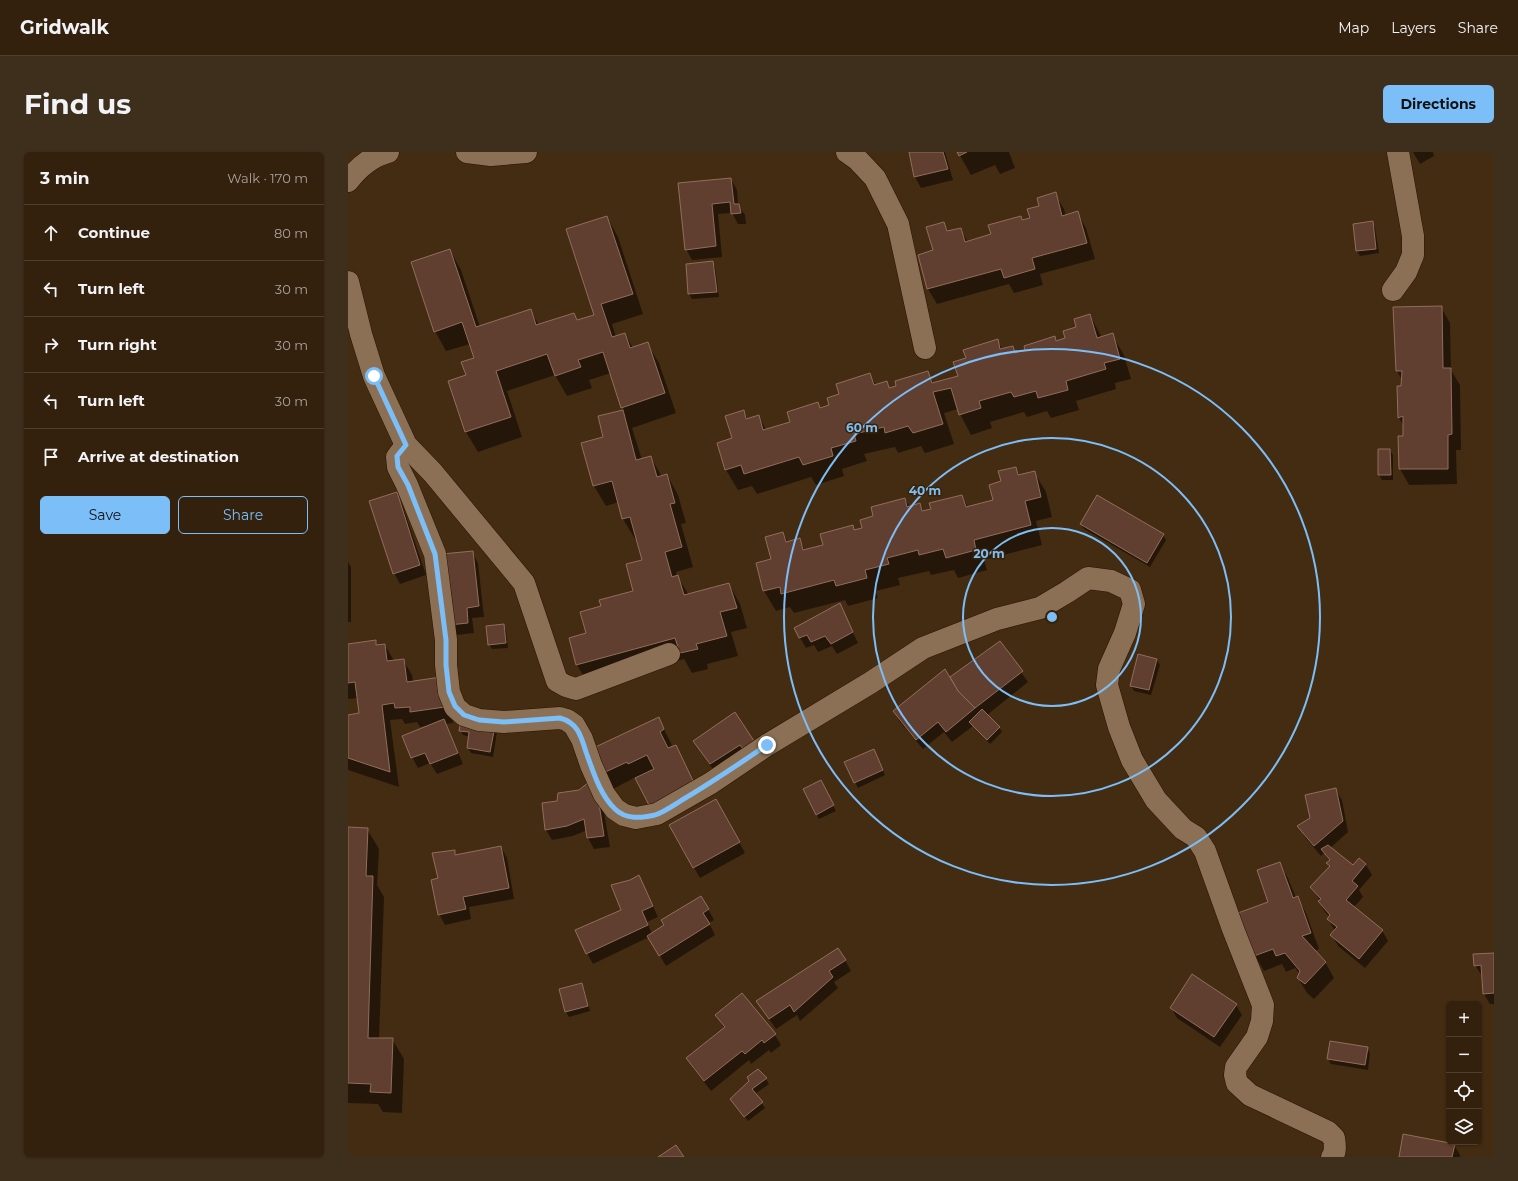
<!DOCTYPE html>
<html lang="en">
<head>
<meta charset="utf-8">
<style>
	body { margin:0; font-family:Montserrat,sans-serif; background:#3e2e1c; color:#f1f3f6 }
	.controls { position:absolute; right:12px; bottom:12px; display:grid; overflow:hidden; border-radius:6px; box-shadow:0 1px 3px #0004 }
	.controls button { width:36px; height:36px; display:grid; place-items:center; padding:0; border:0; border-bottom:1px solid #4e3e2e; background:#33210e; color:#f1f3f6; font:20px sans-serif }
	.stop { position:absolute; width:12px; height:12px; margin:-9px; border:3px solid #7bbef8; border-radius:50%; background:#fff }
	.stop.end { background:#7bbef8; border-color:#fff; box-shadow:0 1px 4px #0008 }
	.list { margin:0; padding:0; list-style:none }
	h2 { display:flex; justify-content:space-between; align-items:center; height:52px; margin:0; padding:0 16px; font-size:17px }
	h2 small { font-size:13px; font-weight:400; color:#a9a39e }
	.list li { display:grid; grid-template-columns:26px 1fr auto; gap:12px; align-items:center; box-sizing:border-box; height:56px; padding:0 16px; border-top:1px solid #4e3e2e }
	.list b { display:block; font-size:15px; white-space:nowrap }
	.list em { font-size:13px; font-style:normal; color:#a9a39e }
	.actions { display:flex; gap:8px; padding:12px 16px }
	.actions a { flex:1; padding:9px 0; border:1px solid #7bbef8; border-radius:6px; text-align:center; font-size:14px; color:#7bbef8 }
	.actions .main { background:#7bbef8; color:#111 }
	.icon { flex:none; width:22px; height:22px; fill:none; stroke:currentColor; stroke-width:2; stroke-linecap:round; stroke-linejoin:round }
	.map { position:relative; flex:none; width:1146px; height:1005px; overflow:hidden; border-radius:6px }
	header { display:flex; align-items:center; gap:24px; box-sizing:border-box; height:56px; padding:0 20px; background:#33210e; border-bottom:1px solid #4e3e2e }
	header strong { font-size:19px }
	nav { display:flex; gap:22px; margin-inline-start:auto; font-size:14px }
	.intro { display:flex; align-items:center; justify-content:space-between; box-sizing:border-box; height:96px; padding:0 24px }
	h1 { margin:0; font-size:28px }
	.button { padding:10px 18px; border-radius:6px; background:#7bbef8; color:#111; font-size:14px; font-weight:700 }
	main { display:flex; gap:24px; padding:0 24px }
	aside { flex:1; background:#33210e; border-radius:6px; box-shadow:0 1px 3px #0004 }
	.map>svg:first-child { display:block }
	.shadow { fill:#0007 }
	.building { fill:#613f30; stroke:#916d5c }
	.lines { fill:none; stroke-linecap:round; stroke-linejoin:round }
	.minor-casing { stroke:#2a1300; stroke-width:23 }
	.minor { stroke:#8c7055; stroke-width:22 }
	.route { stroke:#7bbef8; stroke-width:5 }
	.ring { fill:none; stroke:#7bbef8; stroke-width:2 }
	.centre { fill:#7bbef8; stroke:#392207; stroke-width:2 }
	.ring-label { font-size:12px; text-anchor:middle; font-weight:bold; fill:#7bbef8; stroke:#392207; stroke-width:3; stroke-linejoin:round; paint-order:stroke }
</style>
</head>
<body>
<header>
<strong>Gridwalk</strong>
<nav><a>Map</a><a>Layers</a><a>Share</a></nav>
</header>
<div class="intro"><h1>Find us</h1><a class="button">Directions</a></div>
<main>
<aside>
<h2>3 min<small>Walk · 170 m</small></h2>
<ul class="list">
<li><svg class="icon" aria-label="ahead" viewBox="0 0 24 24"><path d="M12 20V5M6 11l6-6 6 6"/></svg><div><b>Continue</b></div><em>80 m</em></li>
<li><svg class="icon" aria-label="left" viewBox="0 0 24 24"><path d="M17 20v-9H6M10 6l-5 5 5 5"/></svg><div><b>Turn left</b></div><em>30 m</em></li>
<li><svg class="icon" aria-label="right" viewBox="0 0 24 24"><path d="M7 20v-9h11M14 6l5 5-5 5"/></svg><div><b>Turn right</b></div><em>30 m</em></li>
<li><svg class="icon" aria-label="left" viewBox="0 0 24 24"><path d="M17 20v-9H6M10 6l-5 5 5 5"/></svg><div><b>Turn left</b></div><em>30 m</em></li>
<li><svg class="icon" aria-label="arrive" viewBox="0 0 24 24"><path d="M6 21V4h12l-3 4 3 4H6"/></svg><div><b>Arrive at destination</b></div></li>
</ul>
<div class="actions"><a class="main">Save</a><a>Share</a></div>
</aside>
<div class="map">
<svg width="1146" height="1005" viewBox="0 0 1146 1005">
	<rect width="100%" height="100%" fill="#442c12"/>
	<!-- shadow -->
	<g class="shadow">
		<polygon points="562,0 597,0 605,28 573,36 567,25"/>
		<polygon points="610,0 661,0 667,16 652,22 647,13 623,23"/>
		<polygon points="1065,0 1085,0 1086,4 1072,12"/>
		<polygon points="383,27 389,38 390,53 397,63 398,72 390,72 384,61 370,62 374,105 344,108 338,97 332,32"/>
		<polygon points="707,42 716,57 718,64 729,60 738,76 747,107 692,122 695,133 666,141 661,132 589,152 580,137 571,103 586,99 596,71 601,80 612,77 620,90 644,83 674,69 683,66 692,54"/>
		<polygon points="259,65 270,85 295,162 264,172 268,185 277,182 285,196 299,191 311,211 328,261 284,276 294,308 303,305 314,325 319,323 330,343 338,371 333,372 345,415 328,420 329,424 341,443 381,432 392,452 399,476 383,480 390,504 359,512 360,517 344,521 336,507 241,533 229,513 222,487 239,482 254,455 287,440 295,409 289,386 287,387 275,367 271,350 258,354 246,334 235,292 256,285 251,265 276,258 263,221 241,228 244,236 219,244 207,223 159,239 174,285 130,300 118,280 119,224 127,206 122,192 98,199 87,179 102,98 113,118 132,175 182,158 191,173 226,162 230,169 248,164"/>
		<polygon points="1024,70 1027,75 1031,101 1012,104 1009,99"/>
		<polygon points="364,110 367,115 371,145 344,147 341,142 339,113"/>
		<polygon points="1093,155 1102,171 1103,218 1112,233 1113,298 1108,298 1109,332 1061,333 1052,317 1051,285 1056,285 1056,275 1051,266 1054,228 1049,219 1046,156"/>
		<polygon points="742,163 754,186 764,183 776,203 783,227 767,231 768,237 728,249 731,258 703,266 699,259 679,265 676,260 642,270 644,276 623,283 612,262 610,257 596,261 606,292 577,301 573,294 550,301 547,295 516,302 519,309 494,317 496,324 468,333 463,325 409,342 404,334 390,338 378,318 385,287 395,260 400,267 411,264 418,278 443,270 470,252 473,257 482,254 493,243 522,223 528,233 538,230 542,237 580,220 586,232 611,225 619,207 649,188 655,198 664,195 668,201 678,199 706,186 709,190 718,187"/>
		<polygon points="1042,298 1045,303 1045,328 1034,328 1031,323"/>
		<polygon points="667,316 672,324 686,320 698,340 704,365 688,369 694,393 636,408 639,418 610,426 606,418 583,423 581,419 550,426 552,433 528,439 530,446 500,454 497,448 446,461 442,455 428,459 416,439 424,408 435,381 440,390 451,387 457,398 476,393 504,374 507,379 516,376 527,365 557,347 562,355 572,352 576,360 584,358 614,344 620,355 646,348 655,330"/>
		<polygon points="48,341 54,352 78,423 52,432 46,421"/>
		<polygon points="733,372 815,383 818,388 802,415 736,377"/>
		<polygon points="124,400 130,411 136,465 124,466 126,481 108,483 102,472"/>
		<polygon points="0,410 3,415 3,470 0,470"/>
		<polygon points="491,452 510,491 489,502 484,494 470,500 466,493 458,496 447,477"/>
		<polygon points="155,473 158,478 160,496 144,497 141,492"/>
		<polygon points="27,489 30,494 37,493 46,509 55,508 64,523 65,530 101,542 105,571 98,572 115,612 89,622 82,611 70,616 64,605 78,574 72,575 69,570 57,572 54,567 42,568 51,635 0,618 0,564 12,562 10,546 0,547 0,493"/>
		<polygon points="652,490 680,530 639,563 651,575 654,580 642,592 625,574 604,590 596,580 575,597 552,570 546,559 602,527"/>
		<polygon points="809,508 812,513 803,543 786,539 783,534"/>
		<polygon points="310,566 324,593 319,597 327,594 355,649 311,670 288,625 263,638 254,622"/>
		<polygon points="112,578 149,580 145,605 123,601 120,596 122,585 115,583"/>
		<polygon points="406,589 368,622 347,590"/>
		<polygon points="528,603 537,623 510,636 498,611"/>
		<polygon points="475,634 488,659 471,667 468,662"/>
		<polygon points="252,637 262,695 246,697 240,686 239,678 225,684 204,688 198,678 195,652 210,650"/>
		<polygon points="987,637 994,648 1000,680 982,696 1005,715 1011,708 1018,713 1024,723 1011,738 1015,745 1006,755 1034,778 1040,789 1017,816 990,794 984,783 987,779 980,767 982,765 977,760 971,750 972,749 964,735 982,715 979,711 982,710 976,701 973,704 957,685 951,674 963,667"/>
		<polygon points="374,659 397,701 352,726 322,674"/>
		<polygon points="0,676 19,677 31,697 29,733 36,745 31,887 44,887 56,907 54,961 35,960 30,952 0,951"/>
		<polygon points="153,695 159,706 166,747 121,755 123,767 97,773 91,762 91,727 106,699 109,704"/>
		<polygon points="931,711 940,726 948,746 949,745 958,761 971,797 966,799 977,810 986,826 966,847 959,841 950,826 952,822 947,816 938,820 934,812 916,819 907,803"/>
		<polygon points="291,724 310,765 299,770 304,782 317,773 360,757 366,768 361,771 367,783 318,814 301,785 245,812 239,801 274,758 282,729"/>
		<polygon points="1146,802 1146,852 1142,852 1136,842 1134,824 1127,813"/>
		<polygon points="497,808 503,819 486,830 490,836 452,869 449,863 428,877 409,850"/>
		<polygon points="233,832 236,837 242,859 221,865 218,860"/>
		<polygon points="394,842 427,883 433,893 423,901 421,898 403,912 401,908 363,939 346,917 340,907 377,877 368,863"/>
		<polygon points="888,853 894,863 872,895 829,866 823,856"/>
		<polygon points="1019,896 1022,901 1020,918 983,912 980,907"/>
		<polygon points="418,927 421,932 407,942 417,956 400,969 383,947"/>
		<polygon points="1106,993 1112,1003 1112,1005 1052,1005"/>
	</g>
	<!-- building -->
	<g class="building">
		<polygon points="561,0 595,0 600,17 566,25"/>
		<polygon points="609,0 619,0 611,4"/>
		<polygon points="383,26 386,52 391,52 393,61 383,62 382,50 364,52 368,94 337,98 330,31"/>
		<polygon points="708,40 714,64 730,59 739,91 684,106 687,117 656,126 653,117 579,137 570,103 585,98 578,75 596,70 599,79 613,76 617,90 643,82 640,73 673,64 674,68 682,66 679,57 691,54 689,46"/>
		<polygon points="259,64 285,142 253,152 264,185 277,181 282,196 300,190 317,241 273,256 255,200 230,208 233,215 207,224 199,202 148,219 163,265 117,280 100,229 118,223 113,210 126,206 114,170 86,180 63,110 102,97 128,175 183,157 188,173 226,161 229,168 246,163 218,77"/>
		<polygon points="1025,69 1028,97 1008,99 1005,72"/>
		<polygon points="365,109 369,140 340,142 338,112"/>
		<polygon points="1094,154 1095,216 1103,216 1104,282 1100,283 1100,317 1051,317 1050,284 1055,284 1055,264 1050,266 1049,234 1053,234 1054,219 1048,219 1045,155"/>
		<polygon points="742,162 749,186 765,181 772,207 756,211 758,217 718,229 720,238 690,246 688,239 666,245 663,240 631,249 633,256 611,263 603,236 585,240 595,272 565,281 560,274 537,281 536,275 506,282 508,289 483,296 485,304 455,313 451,305 396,322 393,313 377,318 369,291 384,286 377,264 396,258 398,267 411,263 415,278 442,270 439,260 470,250 472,256 481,253 479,246 491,242 488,232 522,221 526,233 539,229 541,236 548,234 547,229 580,219 584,231 610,224 605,210 618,206 615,198 650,187 652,197 665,194 667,201 677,198 676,194 707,184 708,189 717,186 715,179 728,175 726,167"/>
		<polygon points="275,258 288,308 303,304 309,325 319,322 327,351 322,352 334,395 317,400 324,425 330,423 336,443 381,431 389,456 372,460 379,484 348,492 350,497 332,501 327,486 228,513 221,486 238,481 232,460 253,454 251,448 285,439 278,412 294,408 282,365 274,367 264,329 245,334 233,291 255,285 250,264"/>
		<polygon points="1030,297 1042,297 1043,323 1030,323"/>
		<polygon points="668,315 670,323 687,319 693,345 677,349 683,373 626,388 628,398 598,406 595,397 571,403 570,398 539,406 541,412 517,418 519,426 488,434 486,428 433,442 432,435 415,439 408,411 423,407 417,385 435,380 438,390 452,386 455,398 475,393 472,382 505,373 506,378 514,376 512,368 525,364 523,355 557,346 559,355 572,351 574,359 583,357 581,351 614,343 618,355 645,348 641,333 653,329 650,319"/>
		<polygon points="49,340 72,413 45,422 21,349"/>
		<polygon points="749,343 816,382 799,411 732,372"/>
		<polygon points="125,399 131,454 119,456 120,471 101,473 94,402"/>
		<polygon points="492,451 505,480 483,492 477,484 463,490 459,483 451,486 446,476"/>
		<polygon points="156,472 158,491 140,493 138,474"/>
		<polygon points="28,488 28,493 37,492 39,509 56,507 59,530 93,525 97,555 62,560 62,555 47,556 46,551 34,553 42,620 0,606 0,563 11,561 7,530 0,531 0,492"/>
		<polygon points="652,489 675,519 627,556 610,539 602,525"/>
		<polygon points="790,502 809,507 801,538 782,534"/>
		<polygon points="597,517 610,539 627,556 598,580 590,570 568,588 545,559"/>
		<polygon points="634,557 652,575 639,588 621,570"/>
		<polygon points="387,560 406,589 395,597 392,593 362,612 345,589"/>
		<polygon points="311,565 316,577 312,580 320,596 328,593 347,633 302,655 287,626 306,617 299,603 280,612 279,610 253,622 241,598"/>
		<polygon points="96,567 110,601 82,612 77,601 63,606 54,584"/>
		<polygon points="113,568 147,574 142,600 119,596 121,580 111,579"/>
		<polygon points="526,597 535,618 506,631 496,610"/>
		<polygon points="247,625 256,684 239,686 236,667 219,674 197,678 194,651 209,649 210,641 231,638"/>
		<polygon points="473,628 486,653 468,663 455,637"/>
		<polygon points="988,636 995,669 966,694 949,674 962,666 957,643"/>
		<polygon points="368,647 392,690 345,716 321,673"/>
		<polygon points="0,675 20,676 18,724 25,724 20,886 45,886 43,941 22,940 23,932 0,931"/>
		<polygon points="980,693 1005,713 1011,706 1018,712 1004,729 1010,734 998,748 1035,778 1011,807 982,783 989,775 979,767 982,763 970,749 973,747 962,735 982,714 978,711 982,708 973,697"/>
		<polygon points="153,694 161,736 115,745 118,757 90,763 83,728 90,726 84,701 107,698 107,703"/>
		<polygon points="932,710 945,746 950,744 963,781 954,784 978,810 957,832 949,826 952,819 937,801 928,804 925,797 906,804 890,761 920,750 909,718"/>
		<polygon points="291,723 305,754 294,759 300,773 238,802 227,778 273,758 263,733 282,728"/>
		<polygon points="353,744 361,757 355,761 362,772 311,804 299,784 316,773 313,768"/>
		<polygon points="490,796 498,808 481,819 485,825 446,860 442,853 421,867 408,849"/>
		<polygon points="1146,801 1146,841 1135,842 1133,813 1126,814 1125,802"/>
		<polygon points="844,822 889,852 866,885 822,856"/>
		<polygon points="234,831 240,854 217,860 211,837"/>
		<polygon points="394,841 428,882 416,891 414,888 397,902 394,899 356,929 338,906 377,875 367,863"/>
		<polygon points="982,889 1020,895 1017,913 979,907"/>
		<polygon points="410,917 419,926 404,937 415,950 396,965 382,947 401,929 399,925"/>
		<polygon points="1055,982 1107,992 1104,1005 1051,1005"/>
		<polygon points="328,993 336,1005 310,1005"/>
	</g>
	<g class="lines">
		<!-- minor casing -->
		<g class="minor-casing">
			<g id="minor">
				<polyline points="119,0 143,3 178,0"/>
				<polyline points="499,0 509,7 527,26 550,72 577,196"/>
				<path d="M0,29C10,16 24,4 40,0"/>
				<polyline points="0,130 13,182 26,224 58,293 85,321 176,431 209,529 218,534 228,537 321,502"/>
				<polyline points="1045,138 1058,120 1065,103 1065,84 1050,0"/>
				<path d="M58,293L49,305L50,315L59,333L87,402L98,488V513L101,540L107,555L116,563L131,568L156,570L212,566L219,568L226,573L234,587L243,613L256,642L267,657L276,663L288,666L309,662L363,631L419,593L522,531L575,496L649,467L692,456L719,440L740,426L763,429L782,438L786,452L777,481L761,517L759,533L771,575L784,608L808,648L835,677L848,685L857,699L885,777L915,853L914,869L909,885L888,915L887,923L889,931L902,943L980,980L986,986C987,993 988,1000 984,1005"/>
			</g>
		</g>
		<!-- minor -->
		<use href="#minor" class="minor"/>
	</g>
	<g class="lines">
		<!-- route -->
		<path class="route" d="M26,224L58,293L49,304L50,315L60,333L87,402L98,488V513L101,540L107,554L116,563L131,568L156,570L212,566C230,571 233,584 238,600C245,619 252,643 267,657C278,668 294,666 307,663C316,660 326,653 334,648C363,631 391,612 419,593"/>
	</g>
	<!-- distance rings -->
	<g class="ring">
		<circle cx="704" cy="465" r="89"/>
		<circle cx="704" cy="465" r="179"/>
		<circle cx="704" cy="465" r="268"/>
	</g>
	<circle cx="704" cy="465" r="6" class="centre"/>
	<g class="ring-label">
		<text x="514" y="280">60 m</text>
		<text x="577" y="343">40 m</text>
		<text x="641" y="406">20 m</text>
	</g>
</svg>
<div class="controls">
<button>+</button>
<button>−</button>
<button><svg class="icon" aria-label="locate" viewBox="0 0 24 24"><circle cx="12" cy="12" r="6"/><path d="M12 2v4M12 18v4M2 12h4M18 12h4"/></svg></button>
<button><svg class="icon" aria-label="layers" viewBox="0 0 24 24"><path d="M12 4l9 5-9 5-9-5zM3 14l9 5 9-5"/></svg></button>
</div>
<div class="stop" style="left:26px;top:224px"></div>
<div class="stop end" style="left:419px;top:593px"></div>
</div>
</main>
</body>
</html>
